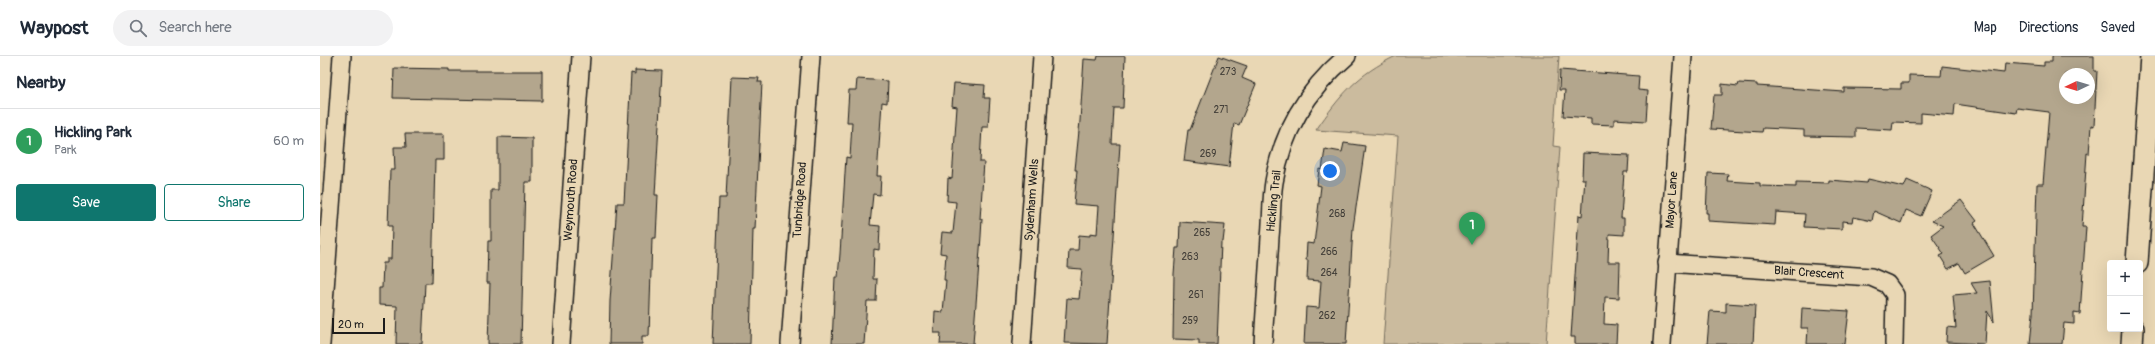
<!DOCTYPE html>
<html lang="en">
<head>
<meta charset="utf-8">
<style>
	body { margin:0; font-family:Pangolin,sans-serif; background:#f2f2f3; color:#1f2937 }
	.controls { position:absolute; right:12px; bottom:12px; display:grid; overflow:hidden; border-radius:4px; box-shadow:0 4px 16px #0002 }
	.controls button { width:36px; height:36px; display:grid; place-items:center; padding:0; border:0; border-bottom:1px solid #e0e1e3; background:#fff; color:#1f2937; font:20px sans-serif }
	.compass { position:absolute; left:1739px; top:12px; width:36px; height:36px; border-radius:50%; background:#fff; box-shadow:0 4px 16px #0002; rotate:266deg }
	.scale { position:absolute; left:12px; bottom:10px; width:53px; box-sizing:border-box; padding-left:4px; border:2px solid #1c1c1c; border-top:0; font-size:11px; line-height:14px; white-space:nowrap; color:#1c1c1c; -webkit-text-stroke:3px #e9d7b4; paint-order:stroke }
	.you { position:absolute; left:1010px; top:115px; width:14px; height:14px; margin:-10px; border:3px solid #fff; border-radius:50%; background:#1a73e8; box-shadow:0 0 0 6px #1a73e833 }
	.badge { display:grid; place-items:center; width:26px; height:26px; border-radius:50%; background:#0f766e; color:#fff; font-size:13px; font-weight:700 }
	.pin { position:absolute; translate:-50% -33px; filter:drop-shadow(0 1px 2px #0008) }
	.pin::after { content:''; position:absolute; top:21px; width:14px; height:12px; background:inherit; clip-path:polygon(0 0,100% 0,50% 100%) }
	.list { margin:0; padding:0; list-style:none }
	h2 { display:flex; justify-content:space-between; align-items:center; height:52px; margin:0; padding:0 16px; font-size:17px }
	h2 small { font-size:13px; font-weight:400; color:#747a83 }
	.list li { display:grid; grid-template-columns:26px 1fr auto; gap:12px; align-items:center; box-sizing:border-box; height:64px; padding:0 16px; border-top:1px solid #e0e1e3 }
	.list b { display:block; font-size:15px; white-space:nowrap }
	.list p { margin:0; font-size:13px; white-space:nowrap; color:#747a83 }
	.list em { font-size:13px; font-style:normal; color:#747a83 }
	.actions { display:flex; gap:8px; padding:12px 16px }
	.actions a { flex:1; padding:9px 0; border:1px solid #0f766e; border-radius:4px; text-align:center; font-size:14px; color:#0f766e }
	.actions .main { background:#0f766e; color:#fff }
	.icon { flex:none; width:22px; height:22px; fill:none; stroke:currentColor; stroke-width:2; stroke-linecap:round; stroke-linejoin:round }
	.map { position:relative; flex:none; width:1835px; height:288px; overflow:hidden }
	header { display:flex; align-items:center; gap:24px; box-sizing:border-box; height:56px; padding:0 20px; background:#fff; border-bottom:1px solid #e0e1e3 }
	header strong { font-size:19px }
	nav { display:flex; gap:22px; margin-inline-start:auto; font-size:14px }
	.search { width:280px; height:36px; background:#f2f2f3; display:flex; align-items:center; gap:10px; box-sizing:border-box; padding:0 14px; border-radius:22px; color:#747a83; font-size:15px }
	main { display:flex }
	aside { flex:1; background:#fff }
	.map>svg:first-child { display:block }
	.green { fill:#cbbb9e; stroke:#746c5d }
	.building { fill:#b3a68d; stroke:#1c1c1c; fill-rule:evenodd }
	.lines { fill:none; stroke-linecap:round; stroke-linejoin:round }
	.minor-casing { stroke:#1c1c1c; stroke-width:20 }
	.tertiary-casing { stroke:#1c1c1c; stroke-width:24 }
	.minor { stroke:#e9d7b4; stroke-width:17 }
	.tertiary { stroke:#e9d7b4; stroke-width:21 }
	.labels { text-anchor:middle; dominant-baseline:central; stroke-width:3; stroke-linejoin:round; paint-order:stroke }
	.number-label { font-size:10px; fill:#423e38 }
	.street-label { font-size:12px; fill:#1c1c1c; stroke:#e9d7b4 }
</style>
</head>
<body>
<header>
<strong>Waypost</strong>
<div class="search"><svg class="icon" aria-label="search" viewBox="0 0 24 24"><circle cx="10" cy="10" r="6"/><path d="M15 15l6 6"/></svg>Search here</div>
<nav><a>Map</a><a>Directions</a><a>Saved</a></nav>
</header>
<main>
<aside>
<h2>Nearby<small></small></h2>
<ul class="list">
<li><span class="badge" style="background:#2e9e5b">1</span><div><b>Hickling Park</b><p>Park</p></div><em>60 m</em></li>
</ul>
<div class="actions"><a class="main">Save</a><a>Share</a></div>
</aside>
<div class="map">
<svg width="1835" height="288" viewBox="0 0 1835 288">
	<rect width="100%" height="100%" fill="#e9d7b4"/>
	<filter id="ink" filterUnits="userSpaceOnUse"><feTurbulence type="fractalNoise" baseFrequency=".025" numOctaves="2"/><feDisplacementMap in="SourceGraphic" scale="8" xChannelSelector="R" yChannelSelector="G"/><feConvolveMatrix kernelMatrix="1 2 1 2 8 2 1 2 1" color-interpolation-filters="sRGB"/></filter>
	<g filter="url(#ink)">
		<!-- green -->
		<path class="green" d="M1076,0H1239L1233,90L1240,91L1226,288H1063L1078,80L996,74C1020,39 1038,18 1076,0Z"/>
		<!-- building -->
		<g class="building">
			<polygon points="778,0 805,0 803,52 794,52 792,88 800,88 787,288 744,287 747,242 759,243 762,213 748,212 749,194 758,194 759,179 770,180 770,177 777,178 779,150 754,148 757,114 755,114 760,65 764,3 777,4"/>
			<polygon points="899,0 927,10 922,22 936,28 919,69 914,67 909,111 864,105 868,74 870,74"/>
			<path d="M1732,0H1774V15H1777L1774,70L1771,69L1769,98L1767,97L1762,171H1766L1760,258L1754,257V268L1744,267L1742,288H1710L1713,258L1717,128H1723L1729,56L1697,52L1696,57L1635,48L1634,60L1601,57V67L1573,66L1572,74L1536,72V81L1484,80V74L1443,72L1442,76L1391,73L1394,39H1402V28L1418,30L1419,27L1437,28V30L1524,36V32L1581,33V27H1589V19L1621,20L1622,10L1684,17L1685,7L1724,10V6H1732ZM1745,18H1769V42H1745Z"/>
			<polygon points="74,12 129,13 129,15 222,15 222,45 73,42"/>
			<polygon points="315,14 342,15 335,139 338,139 336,182 332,182 329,280 322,280 322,288 289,288 290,245 297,147 304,147 311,17 315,18"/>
			<polygon points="1240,14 1319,20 1318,34 1328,35 1326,65 1294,63 1294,69 1271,68 1271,62 1243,60 1245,34 1239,34"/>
			<polygon points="412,21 439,22 438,26 442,26 435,173 433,173 430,288 393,288 399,142 406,142"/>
			<polygon points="537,23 568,25 567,47 562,46 557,120 561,120 560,139 553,138 550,169 560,170 559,194 554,193 553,223 557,223 556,245 547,245 544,288 512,288 515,221 518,221 520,198 526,101 530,102 532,66 527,66 529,34 536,34"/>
			<polygon points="634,27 665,29 664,42 670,42 668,71 662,71 660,106 664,106 660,163 662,163 661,180 653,288 620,288 621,277 614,277 615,255 623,256 626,224 624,224 626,198 620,197 622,176 633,177 636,146 627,145 628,122 632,123 637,51 632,50"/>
			<polygon points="85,78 124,78 124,104 115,104 112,227 105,227 102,288 76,288 77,250 59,249 59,232 62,232 63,207 67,207 67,203 71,203 72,170 68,170 70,114 75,114 74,91 86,91"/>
			<polygon points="178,81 212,82 212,126 205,126 201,288 168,288 170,227 167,227 168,185 171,185 171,134 178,134"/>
			<polygon points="1024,87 1045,90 1033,172 1026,288 984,288 986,251 999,252 1001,225 987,224 988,204 986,204 987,187 994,188 1001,130 997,129 999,113 1002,114 1005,93 1022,96"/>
			<polygon points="1263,97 1309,99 1308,116 1304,116 1301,162 1304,162 1304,179 1289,178 1288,206 1300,206 1299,242 1285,241 1284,268 1297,269 1296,288 1255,288 1255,281 1251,281 1259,159 1262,160 1265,123 1262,123"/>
			<polygon points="1388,117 1408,118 1407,125 1440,127 1440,130 1476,131 1476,126 1509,127 1509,124 1547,127 1548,123 1584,131 1587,124 1612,135 1601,160 1586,154 1581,167 1554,155 1552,165 1533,161 1532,166 1522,165 1522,173 1484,171 1485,158 1456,156 1455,169 1421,167 1388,165 1388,157 1386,157"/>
			<polygon points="1641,144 1657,165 1654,167 1674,200 1645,217 1639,207 1628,213 1620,200 1624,198 1611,179 1623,170 1612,165"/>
			<polygon points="860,166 905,169 903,186 901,186 897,288 879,288 879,284 853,283 854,218 856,192 859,192"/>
			<polygon points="1670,225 1674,266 1667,255 1665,288 1626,286 1627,271 1636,272 1633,239 1657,237 1651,227"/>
			<polygon points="1406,247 1435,249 1433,288 1387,288 1390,255 1406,256"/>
			<polygon points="1482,252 1529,255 1525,288 1487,288 1488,272 1481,272"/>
		</g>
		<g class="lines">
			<!-- minor casing -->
			<g class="minor-casing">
				<g id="minor">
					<polyline points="1347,207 1551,221 1567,228 1575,239 1574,288"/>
					<polyline points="1,288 22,0"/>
					<polyline points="241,288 261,0"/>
					<polyline points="470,288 491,0"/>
					<polyline points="702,288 722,0"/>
					<path d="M943,288C945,252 948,217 950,181C952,163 951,144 954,126C962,76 988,33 1027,0"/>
					<polyline points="1342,288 1363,0"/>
				</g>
			</g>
			<!-- tertiary casing -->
			<g class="tertiary-casing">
				<g id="tertiary">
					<polyline points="1817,207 1831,0"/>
					<polyline points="1812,288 1813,273"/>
				</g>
			</g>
			<!-- minor -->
			<use href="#minor" class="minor"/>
			<!-- tertiary -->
			<use href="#tertiary" class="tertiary"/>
		</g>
	</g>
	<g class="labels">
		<!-- number labels -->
		<g class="number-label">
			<text x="908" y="16">273</text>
			<text x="901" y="54">271</text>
			<text x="888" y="98">269</text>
			<text x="1017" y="158">268</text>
			<text x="882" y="177">265</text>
			<text x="1009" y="196">266</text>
			<text x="870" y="201">263</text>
			<text x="1009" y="217">264</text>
			<text x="876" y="239">261</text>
			<text x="1007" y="260">262</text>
			<text x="870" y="265">259</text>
		</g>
		<!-- street labels -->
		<g class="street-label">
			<text transform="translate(251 144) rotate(-86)">Weymouth Road</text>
			<text transform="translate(480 144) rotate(-86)">Tunbridge Road</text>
			<text transform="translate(712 144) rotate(-86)">Sydenham Wells</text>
			<text transform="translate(1352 144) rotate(-86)">Mayor Lane</text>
			<text transform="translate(954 145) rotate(-84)">Hickling Trail</text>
			<text transform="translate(1489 217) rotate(4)">Blair Crescent</text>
		</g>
	</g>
</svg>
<div class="controls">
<button>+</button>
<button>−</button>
</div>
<svg class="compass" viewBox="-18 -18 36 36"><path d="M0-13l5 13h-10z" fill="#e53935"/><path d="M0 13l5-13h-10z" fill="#747a83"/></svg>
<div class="scale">20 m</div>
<div class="you"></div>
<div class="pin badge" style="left:1152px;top:189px;background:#2e9e5b">1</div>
</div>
</main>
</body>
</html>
